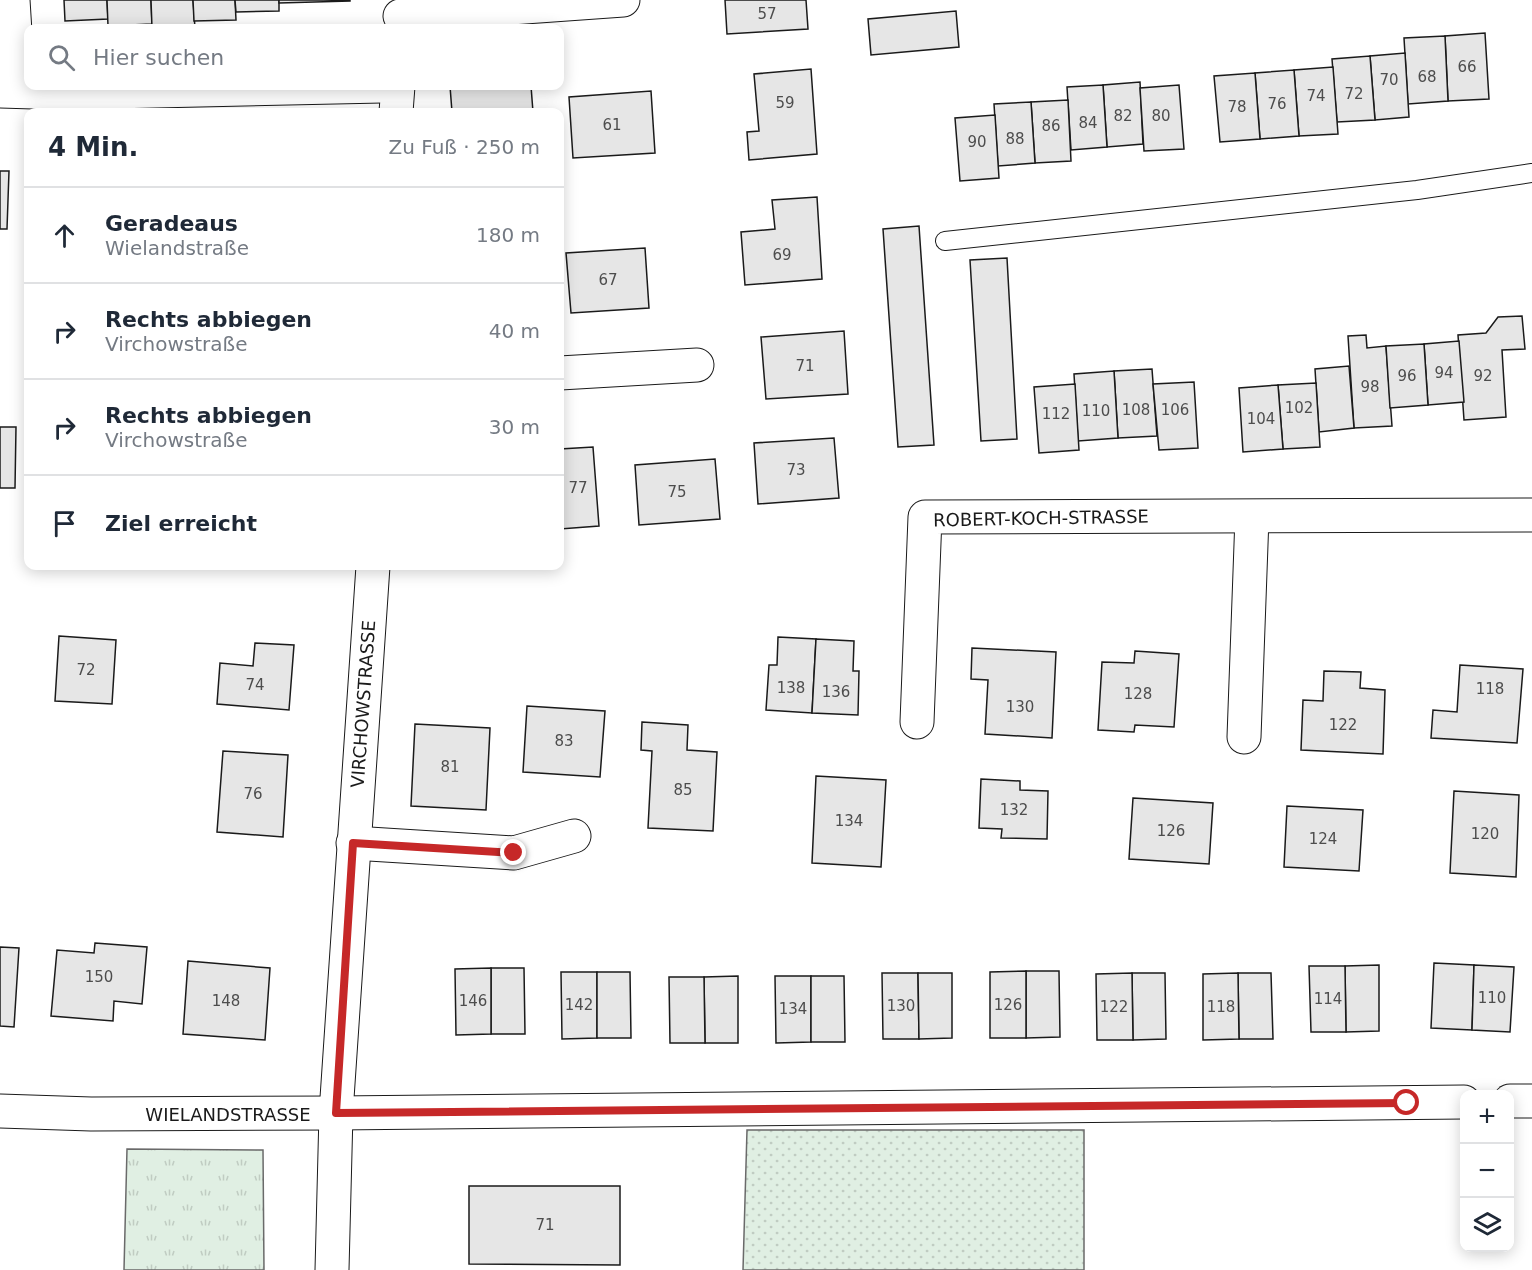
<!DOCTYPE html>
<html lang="de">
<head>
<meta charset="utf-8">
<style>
	body { margin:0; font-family:"DejaVu Sans",sans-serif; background:#f2f2f3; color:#1f2937 }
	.controls { position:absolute; right:18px; bottom:18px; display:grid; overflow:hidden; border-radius:12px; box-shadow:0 3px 15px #0003 }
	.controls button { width:54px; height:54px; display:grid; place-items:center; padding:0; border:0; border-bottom:2px solid #e0e1e3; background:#fff; color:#1f2937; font:30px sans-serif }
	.stop { position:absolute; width:18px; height:18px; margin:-14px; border:4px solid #c62828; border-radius:50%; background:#fff }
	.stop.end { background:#c62828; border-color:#fff; box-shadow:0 2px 6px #0008 }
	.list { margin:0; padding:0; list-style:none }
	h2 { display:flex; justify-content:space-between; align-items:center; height:78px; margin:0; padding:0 24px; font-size:26px }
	h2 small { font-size:20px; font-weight:400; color:#747a83 }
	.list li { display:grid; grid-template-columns:39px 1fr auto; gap:18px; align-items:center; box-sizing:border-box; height:96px; padding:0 24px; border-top:2px solid #e0e1e3 }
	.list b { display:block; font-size:22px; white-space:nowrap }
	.list p { margin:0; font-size:20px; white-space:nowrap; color:#747a83 }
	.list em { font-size:20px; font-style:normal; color:#747a83 }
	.icon { flex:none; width:33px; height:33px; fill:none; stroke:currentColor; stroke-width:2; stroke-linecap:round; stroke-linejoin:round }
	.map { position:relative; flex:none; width:1532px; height:1270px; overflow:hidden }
	.search { position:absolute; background:#fff; box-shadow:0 3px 15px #0003; left:24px; top:24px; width:540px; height:66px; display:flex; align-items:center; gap:15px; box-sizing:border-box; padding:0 21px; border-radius:12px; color:#747a83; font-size:22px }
	.panel { position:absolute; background:#fff; box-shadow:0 3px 15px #0003; left:24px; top:108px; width:540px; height:462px; border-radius:12px }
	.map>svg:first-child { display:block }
	.grass { fill:url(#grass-dots); stroke:#6a6a6a; stroke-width:1.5 }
	.park { fill:url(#park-tufts); stroke:#6a6a6a; stroke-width:1.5 }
	.building { fill:#e6e6e6; stroke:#1a1a1a; stroke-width:1.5 }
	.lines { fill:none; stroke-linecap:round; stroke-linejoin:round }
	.service-casing { stroke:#1a1a1a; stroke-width:20 }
	.minor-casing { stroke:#1a1a1a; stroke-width:35 }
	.service { stroke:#fff; stroke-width:18 }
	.minor { stroke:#fff; stroke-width:33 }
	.route { stroke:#c62828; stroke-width:8 }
	.labels { text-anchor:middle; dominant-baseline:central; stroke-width:4.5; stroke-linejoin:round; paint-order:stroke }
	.number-label { font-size:15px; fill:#4d4d4d }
	.street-label { font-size:18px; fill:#1a1a1a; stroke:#fff }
</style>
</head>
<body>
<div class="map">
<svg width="1532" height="1270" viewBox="0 0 1532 1270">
	<defs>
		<pattern id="grass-dots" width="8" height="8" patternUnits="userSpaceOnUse" patternTransform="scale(1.5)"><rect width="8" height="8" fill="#e0efe3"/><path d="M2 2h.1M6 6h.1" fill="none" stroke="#c0ccc2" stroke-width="1.8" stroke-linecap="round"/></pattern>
		<pattern id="park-tufts" width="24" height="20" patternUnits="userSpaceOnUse" patternTransform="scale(1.5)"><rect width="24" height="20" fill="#e0efe3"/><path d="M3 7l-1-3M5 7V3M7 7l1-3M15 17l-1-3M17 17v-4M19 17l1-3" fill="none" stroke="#c0ccc2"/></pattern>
	</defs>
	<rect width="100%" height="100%" fill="#fff"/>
	<!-- grass -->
	<polygon class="grass" points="747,1130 1084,1130 1084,1270 743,1270"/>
	<!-- park -->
	<polygon class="park" points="127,1149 263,1150 264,1270 124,1270"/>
	<!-- building -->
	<g class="building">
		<polygon points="64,0 107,0 108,19 65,21"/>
		<polygon points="107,0 151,0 152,24 108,26"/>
		<polygon points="151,0 193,0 195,28 152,28"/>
		<polygon points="193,0 235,0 236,20 194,21"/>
		<polygon points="235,0 279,0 279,11 236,12"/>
		<polygon points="279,0 350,0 350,1 279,3"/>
		<polygon points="725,0 806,0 808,29 727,34"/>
		<polygon points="956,11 959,47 871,55 868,19"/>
		<polygon points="1485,33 1489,99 1448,101 1445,36"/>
		<polygon points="1445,36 1448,101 1408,104 1404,38"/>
		<polygon points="1405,53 1409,117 1375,120 1370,56"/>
		<polygon points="1370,56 1375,120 1337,122 1332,59"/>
		<polygon points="1333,67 1338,134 1299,136 1294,70"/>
		<polygon points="811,69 817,154 749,160 747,132 759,131 754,74"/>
		<polygon points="1294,70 1299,136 1260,139 1255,73"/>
		<polygon points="1255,73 1260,139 1220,142 1214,76"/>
		<polygon points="1140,82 1143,144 1107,147 1103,85"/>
		<polygon points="1103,85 1107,147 1071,150 1067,87"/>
		<polygon points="1179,85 1184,149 1144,151 1140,88"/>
		<polygon points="450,86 531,86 533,112 452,112"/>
		<polygon points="651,91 655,153 573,158 569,97"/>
		<polygon points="1068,100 1071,161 1035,163 1031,102"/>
		<polygon points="1031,102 1035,163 998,166 994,104"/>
		<polygon points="995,115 999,178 960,181 955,118"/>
		<polygon points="0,171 9,171 7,229 0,229"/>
		<polygon points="817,197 822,279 745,285 741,232 775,229 772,200"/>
		<polygon points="919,226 934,445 898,447 883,229"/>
		<polygon points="645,248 649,308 571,313 566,253"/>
		<polygon points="1007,258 1017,439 981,441 970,260"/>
		<polygon points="1522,316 1525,349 1502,350 1506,417 1464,420 1458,335 1486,333 1498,317"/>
		<polygon points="844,331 848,394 766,399 761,337"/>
		<polygon points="1366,335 1367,348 1386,346 1392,426 1354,428 1348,336"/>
		<polygon points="1459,341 1464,402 1428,405 1424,344"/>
		<polygon points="1424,344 1428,405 1390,408 1386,346"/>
		<polygon points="1349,366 1354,428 1319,432 1315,369"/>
		<polygon points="1152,369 1157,436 1118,438 1114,371"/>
		<polygon points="1114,371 1118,438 1078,441 1074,374"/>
		<polygon points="1194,382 1198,448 1159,450 1153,384"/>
		<polygon points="1316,383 1320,447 1283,449 1278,385"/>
		<polygon points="1075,384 1079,450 1039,453 1034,387"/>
		<polygon points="1278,385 1283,449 1243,452 1239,388"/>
		<polygon points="0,427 16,427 15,488 0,488"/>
		<polygon points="834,438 839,498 758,504 754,443"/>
		<polygon points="593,447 599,526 560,529 560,449"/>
		<polygon points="715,459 720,519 639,525 635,465"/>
		<polygon points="59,636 116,640 112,704 55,701"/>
		<polygon points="778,637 816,639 812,713 766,710 769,665 777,665"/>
		<polygon points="816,639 854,641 853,671 859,671 858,715 812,713"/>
		<polygon points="255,643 294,645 289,710 217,704 220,663 253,666"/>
		<polygon points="972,648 1056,652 1052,738 985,734 988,680 971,679"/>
		<polygon points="1135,651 1179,654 1174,727 1135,725 1134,732 1098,730 1102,662 1134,663"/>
		<polygon points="1460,665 1523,669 1517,743 1431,738 1433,710 1457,712"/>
		<polygon points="1324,671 1361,672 1360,688 1385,690 1383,754 1301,750 1303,700 1323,701"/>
		<polygon points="527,706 605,711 600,777 523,772"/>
		<polygon points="642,722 688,725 687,750 717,752 713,831 648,828 652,751 641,750"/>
		<polygon points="415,724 490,728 486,810 411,806"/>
		<polygon points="223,751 288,755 283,837 217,832"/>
		<polygon points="816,776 886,780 881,867 812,863"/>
		<polygon points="981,779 1020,781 1020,790 1048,791 1047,839 1001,838 1002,829 979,828"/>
		<polygon points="1454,791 1519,795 1516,877 1450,873"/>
		<polygon points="1133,798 1213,803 1209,864 1129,859"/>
		<polygon points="1287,806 1363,810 1359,871 1284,867"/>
		<polygon points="95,943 147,947 142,1004 114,1001 113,1021 51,1016 57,950 94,953"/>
		<polygon points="0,947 19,948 14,1027 0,1026"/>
		<polygon points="188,961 270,968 265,1040 183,1034"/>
		<polygon points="1434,963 1474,965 1472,1030 1431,1028"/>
		<polygon points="1379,965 1379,1031 1346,1032 1345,966"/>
		<polygon points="1474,965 1514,967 1510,1032 1472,1030"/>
		<polygon points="1309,966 1345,966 1346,1032 1311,1032"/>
		<polygon points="491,968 524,968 525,1034 491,1034"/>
		<polygon points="491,968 491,1034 456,1035 455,969"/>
		<polygon points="1026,971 1059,971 1060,1037 1026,1038"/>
		<polygon points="1026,971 1026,1038 990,1038 990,972"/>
		<polygon points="561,972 597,972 597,1038 562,1039"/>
		<polygon points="597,972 630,972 631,1038 597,1038"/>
		<polygon points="882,973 918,973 919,1039 883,1039"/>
		<polygon points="918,973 952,973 952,1038 919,1039"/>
		<polygon points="1132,973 1165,973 1166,1039 1133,1040"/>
		<polygon points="1132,973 1133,1040 1097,1040 1096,974"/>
		<polygon points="1238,973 1271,973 1273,1039 1239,1039"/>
		<polygon points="1238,973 1239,1039 1203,1040 1203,974"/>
		<polygon points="738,976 738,1043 705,1043 704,977"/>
		<polygon points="775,976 811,976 811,1042 776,1043"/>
		<polygon points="811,976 844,976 845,1042 811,1042"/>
		<polygon points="669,977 704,977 705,1043 670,1043"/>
		<polygon points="469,1186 620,1186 620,1265 469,1264"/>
	</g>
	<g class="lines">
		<!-- service casing -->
		<g class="service-casing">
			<polyline id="service" points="945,241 1417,190 1532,173"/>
		</g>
		<!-- minor casing -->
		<g class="minor-casing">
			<g id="minor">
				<polyline points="13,0 16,48 16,90"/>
				<polyline points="400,16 623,0"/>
				<polyline points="0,91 66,93 382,86"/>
				<polyline points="396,112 398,86"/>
				<polyline points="560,373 697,365"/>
				<polyline points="917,722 925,517 1532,515"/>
				<polyline points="1244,737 1252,517"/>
				<polyline points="353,843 514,853 574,836"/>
				<polyline points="1510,1101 1532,1101"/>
				<polyline points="0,1111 91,1114 336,1113 1464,1102"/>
				<polyline points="332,1270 336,1113 373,566"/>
			</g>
		</g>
		<!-- service -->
		<use href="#service" class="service"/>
		<!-- minor -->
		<use href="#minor" class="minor"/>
	</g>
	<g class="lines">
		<!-- route -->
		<polyline class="route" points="514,853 353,843 336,1113 1407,1103"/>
	</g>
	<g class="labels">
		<!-- number labels -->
		<g class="number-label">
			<text x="767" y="14">57</text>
			<text x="1467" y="67">66</text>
			<text x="1427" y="77">68</text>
			<text x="1389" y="80">70</text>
			<text x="1354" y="94">72</text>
			<text x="1316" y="96">74</text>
			<text x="785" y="103">59</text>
			<text x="1277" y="104">76</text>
			<text x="1237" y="107">78</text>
			<text x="1123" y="116">82</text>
			<text x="1161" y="116">80</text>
			<text x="1088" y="123">84</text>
			<text x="612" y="125">61</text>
			<text x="1051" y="126">86</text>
			<text x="1015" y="139">88</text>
			<text x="977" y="142">90</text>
			<text x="782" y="255">69</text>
			<text x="608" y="280">67</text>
			<text x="805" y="366">71</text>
			<text x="1444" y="373">94</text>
			<text x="1407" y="376">96</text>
			<text x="1483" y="376">92</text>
			<text x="1370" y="387">98</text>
			<text x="1299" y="408">102</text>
			<text x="1136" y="410">108</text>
			<text x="1175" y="410">106</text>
			<text x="1096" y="411">110</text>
			<text x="1056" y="414">112</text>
			<text x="1261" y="419">104</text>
			<text x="796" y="470">73</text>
			<text x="578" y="488">77</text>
			<text x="677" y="492">75</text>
			<text x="86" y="670">72</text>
			<text x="255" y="685">74</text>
			<text x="791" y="688">138</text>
			<text x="1490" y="689">118</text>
			<text x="836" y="692">136</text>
			<text x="1138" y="694">128</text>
			<text x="1020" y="707">130</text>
			<text x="1343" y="725">122</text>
			<text x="564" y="741">83</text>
			<text x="450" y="767">81</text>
			<text x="683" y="790">85</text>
			<text x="253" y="794">76</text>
			<text x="1014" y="810">132</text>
			<text x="849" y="821">134</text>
			<text x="1171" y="831">126</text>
			<text x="1485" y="834">120</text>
			<text x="1323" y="839">124</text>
			<text x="99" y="977">150</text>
			<text x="1492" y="998">110</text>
			<text x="1328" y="999">114</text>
			<text x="226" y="1001">148</text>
			<text x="473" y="1001">146</text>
			<text x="579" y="1005">142</text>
			<text x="1008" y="1005">126</text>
			<text x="901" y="1006">130</text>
			<text x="1114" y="1007">122</text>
			<text x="1221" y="1007">118</text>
			<text x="793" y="1009">134</text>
			<text x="545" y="1225">71</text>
		</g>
		<!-- street labels -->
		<g class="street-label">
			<text transform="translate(1041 518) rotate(-1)">ROBERT-KOCH-STRASSE</text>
			<text transform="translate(363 704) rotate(-86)">VIRCHOWSTRASSE</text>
			<text x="228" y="1114">WIELANDSTRASSE</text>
		</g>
	</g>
</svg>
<div class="controls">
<button>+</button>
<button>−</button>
<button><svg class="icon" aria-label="layers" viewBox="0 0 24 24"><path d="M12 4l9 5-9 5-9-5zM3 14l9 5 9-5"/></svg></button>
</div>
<div class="stop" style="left:1407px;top:1103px"></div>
<div class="stop end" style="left:514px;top:853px"></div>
<div class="search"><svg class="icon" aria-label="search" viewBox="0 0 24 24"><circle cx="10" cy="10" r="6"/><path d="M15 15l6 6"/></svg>Hier suchen</div>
<section class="panel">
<h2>4 Min.<small>Zu Fuß · 250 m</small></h2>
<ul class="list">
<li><svg class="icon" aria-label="ahead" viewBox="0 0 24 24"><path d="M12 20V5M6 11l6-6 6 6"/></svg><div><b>Geradeaus</b><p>Wielandstraße</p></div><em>180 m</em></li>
<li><svg class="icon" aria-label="right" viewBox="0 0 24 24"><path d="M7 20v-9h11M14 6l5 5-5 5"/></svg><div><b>Rechts abbiegen</b><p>Virchowstraße</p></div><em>40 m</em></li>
<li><svg class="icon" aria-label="right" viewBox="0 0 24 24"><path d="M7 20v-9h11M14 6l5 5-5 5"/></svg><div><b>Rechts abbiegen</b><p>Virchowstraße</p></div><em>30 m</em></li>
<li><svg class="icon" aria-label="arrive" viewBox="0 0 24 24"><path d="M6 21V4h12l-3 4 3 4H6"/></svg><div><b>Ziel erreicht</b></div></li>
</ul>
</section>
</div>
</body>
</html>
